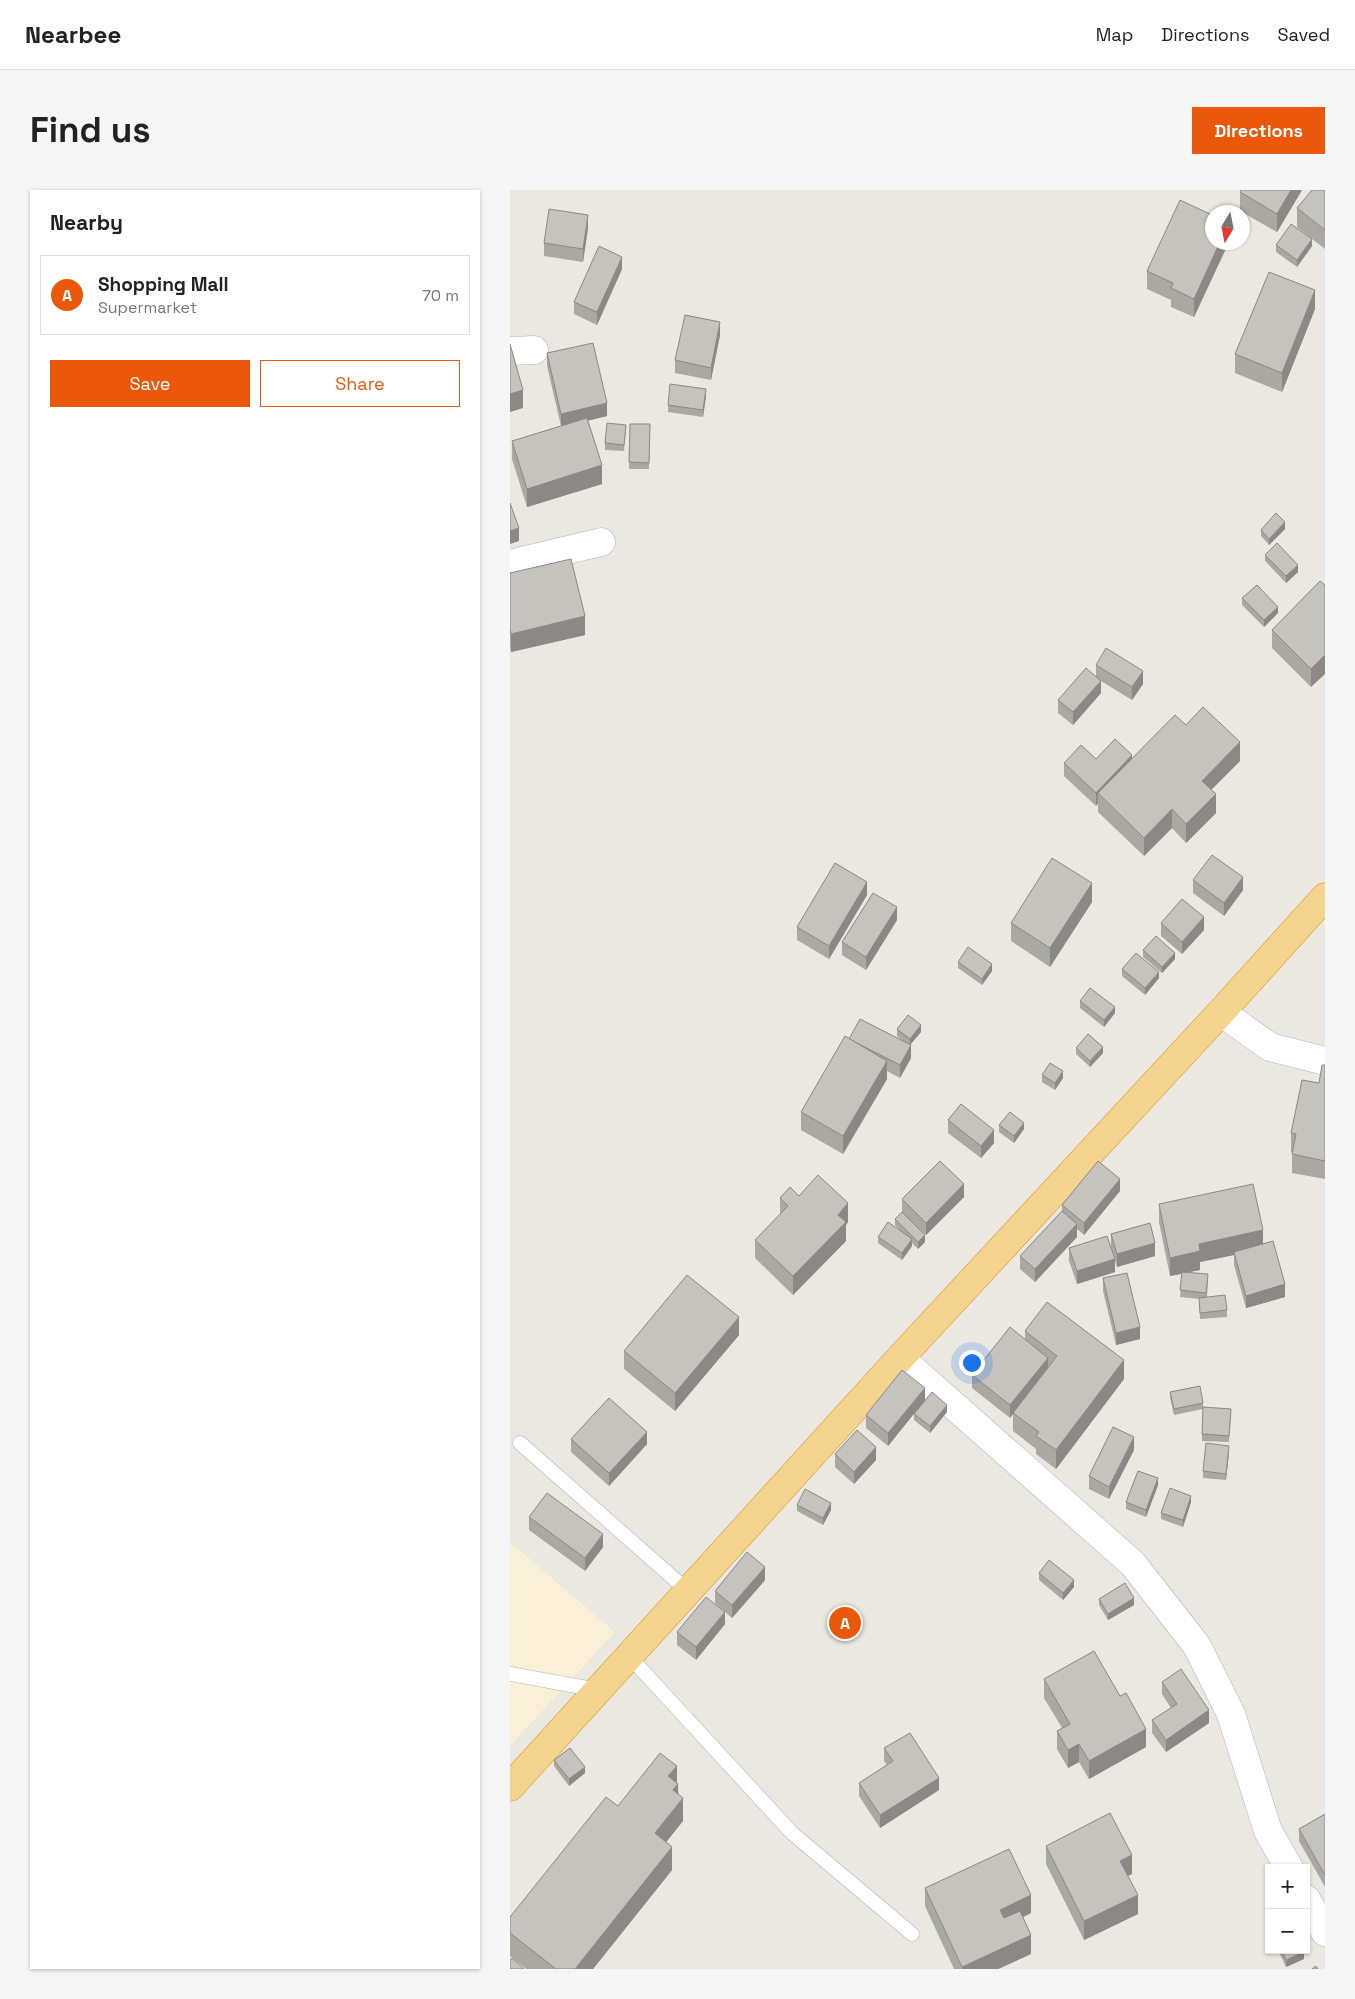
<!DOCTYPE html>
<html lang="en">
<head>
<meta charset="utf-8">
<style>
	body { margin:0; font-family:"Space Grotesk",sans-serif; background:#f6f6f6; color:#222 }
	.controls { position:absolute; right:15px; bottom:15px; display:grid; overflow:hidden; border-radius:0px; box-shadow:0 1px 4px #0004 }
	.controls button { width:45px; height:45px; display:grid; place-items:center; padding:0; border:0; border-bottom:1px solid #e0e0e0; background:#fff; color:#222; font:25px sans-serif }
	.compass { position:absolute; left:695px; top:15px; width:45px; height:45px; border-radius:50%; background:#fff; box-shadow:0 1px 4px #0004; rotate:190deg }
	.you { position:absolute; left:461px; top:1172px; width:18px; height:18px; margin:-12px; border:4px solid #fff; border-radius:50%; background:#1a73e8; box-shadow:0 0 0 8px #1a73e833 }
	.badge { display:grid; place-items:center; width:32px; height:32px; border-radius:50%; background:#ea580c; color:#fff; font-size:16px; font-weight:700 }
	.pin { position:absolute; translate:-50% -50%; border:2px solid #fff; box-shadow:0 1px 5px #0006 }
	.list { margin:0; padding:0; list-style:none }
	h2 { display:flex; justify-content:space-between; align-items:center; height:65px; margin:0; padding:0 20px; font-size:21px }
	h2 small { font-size:16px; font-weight:400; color:#767676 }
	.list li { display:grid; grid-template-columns:32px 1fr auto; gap:15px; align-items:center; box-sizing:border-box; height:80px; margin:0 10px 10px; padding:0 10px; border:1px solid #e0e0e0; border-radius:0px }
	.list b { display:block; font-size:19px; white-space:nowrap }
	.list p { margin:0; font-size:16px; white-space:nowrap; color:#767676 }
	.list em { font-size:16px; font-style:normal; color:#767676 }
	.actions { display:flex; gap:10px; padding:15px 20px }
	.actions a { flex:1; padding:11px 0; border:1px solid #ea580c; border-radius:0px; text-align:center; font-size:18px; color:#ea580c }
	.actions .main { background:#ea580c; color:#fff }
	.map { position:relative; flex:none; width:815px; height:1779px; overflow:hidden; border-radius:0px }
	header { display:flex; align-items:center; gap:30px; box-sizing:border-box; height:70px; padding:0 25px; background:#fff; border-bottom:1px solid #e0e0e0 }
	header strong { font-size:24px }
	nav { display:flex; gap:28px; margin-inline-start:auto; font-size:18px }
	.intro { display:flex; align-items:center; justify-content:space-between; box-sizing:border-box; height:120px; padding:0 30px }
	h1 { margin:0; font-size:35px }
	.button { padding:12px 22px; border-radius:0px; background:#ea580c; color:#fff; font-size:18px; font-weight:700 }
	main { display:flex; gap:30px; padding:0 30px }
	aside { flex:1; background:#fff; border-radius:0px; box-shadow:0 1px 4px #0004 }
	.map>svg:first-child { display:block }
	.commercial { fill:#faf0d7 }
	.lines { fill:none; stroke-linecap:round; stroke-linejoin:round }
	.lane-casing { stroke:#aeb2b6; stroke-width:15 }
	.street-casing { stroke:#aeb2b6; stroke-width:29 }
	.highway-casing { stroke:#db8f11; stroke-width:29 }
	.lane { stroke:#fff; stroke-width:14 }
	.street { stroke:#fff; stroke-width:28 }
	.highway { stroke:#f4d48f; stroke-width:28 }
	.wall { fill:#aaa8a3 }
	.shaded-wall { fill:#8b8885 }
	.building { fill:#c6c3be; stroke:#8b8885 }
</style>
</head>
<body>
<header>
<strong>Nearbee</strong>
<nav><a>Map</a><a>Directions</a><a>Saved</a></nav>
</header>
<div class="intro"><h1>Find us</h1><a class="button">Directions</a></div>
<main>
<aside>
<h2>Nearby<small></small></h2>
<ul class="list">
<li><span class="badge">A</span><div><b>Shopping Mall</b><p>Supermarket</p></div><em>70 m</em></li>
</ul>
<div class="actions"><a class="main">Save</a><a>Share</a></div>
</aside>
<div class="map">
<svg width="815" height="1779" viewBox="0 0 815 1779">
	<rect width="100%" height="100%" fill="#ebe8e1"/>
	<!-- commercial -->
	<polygon class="commercial" points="0,1352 105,1442 0,1556"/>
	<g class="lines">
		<!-- lane casing -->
		<g class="lane-casing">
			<g id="lane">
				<polyline points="10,1253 178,1401"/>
				<polyline points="119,1466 282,1643 402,1744"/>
				<polyline points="0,1484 88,1500"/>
			</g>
		</g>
		<!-- street casing -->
		<g class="street-casing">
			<g id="street">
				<polyline points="0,161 24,160"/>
				<polyline points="0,374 91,352"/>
				<polyline points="711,822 760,857 815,871"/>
				<polyline points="390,1168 623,1374 687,1456 721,1524 758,1641 779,1678"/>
				<polyline points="796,1709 815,1742"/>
			</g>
		</g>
		<!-- highway casing -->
		<g class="highway-casing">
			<polyline id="highway" points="0,1597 390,1168 711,822 815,707"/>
		</g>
		<!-- lane -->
		<use href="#lane" class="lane"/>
		<!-- street -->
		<use href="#street" class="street"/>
		<!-- highway -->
		<use href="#highway" class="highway"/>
	</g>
	<!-- wall -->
	<g class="wall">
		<polygon points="731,0 792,0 767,42 730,21 730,2"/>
		<polygon points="815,0 815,59 787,37 787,18"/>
		<polygon points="78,38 73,72 34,66 34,53"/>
		<polygon points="702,52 719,52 684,127 661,117 661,110 637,99 637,81"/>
		<polygon points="766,55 802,56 787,77 766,62"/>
		<polygon points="112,79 87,135 64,124 64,112"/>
		<polygon points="805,119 772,202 725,183 725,164"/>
		<polygon points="210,145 201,190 165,183 165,170"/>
		<polygon points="37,163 97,226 77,231 92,294 17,317 2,269 2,251 51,236 37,176"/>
		<polygon points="196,206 193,227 158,222 158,215"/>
		<polygon points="120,234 140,234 139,279 119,279"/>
		<polygon points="116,241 114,261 95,260 95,253"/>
		<polygon points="775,339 759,355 751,346 751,340"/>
		<polygon points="755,365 788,382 776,393 755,371"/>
		<polygon points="0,383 75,445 1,462 0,457"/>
		<polygon points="810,391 801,497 762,458 762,440"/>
		<polygon points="732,408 768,423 754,437 732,415"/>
		<polygon points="586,475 633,494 622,510 591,491 591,503 563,535 548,523 548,510 586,486"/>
		<polygon points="676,535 730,571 701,600 706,623 676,653 662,638 634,666 588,622 588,613 586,616 554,586 554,573 586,569 622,569"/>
		<polygon points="683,690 733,700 714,726 683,703"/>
		<polygon points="357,705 319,769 287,750 287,737"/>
		<polygon points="582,712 540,777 501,751 501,733"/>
		<polygon points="387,730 356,780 332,765 332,752"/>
		<polygon points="651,733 694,740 672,764 651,746"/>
		<polygon points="633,760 665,769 652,783 633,767"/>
		<polygon points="448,772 482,781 472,795 448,778"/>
		<polygon points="612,779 649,788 635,805 612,786"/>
		<polygon points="570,811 605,823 594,837 570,818"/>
		<polygon points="387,839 411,842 400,855 401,868 390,888 377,881 377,889 333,964 291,940 291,922 339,849 397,854 387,846"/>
		<polygon points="566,858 593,863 580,877 566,864"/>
		<polygon points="815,875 815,989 782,983 782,962 781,962 781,943 809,893"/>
		<polygon points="532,885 553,888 545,900 532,892"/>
		<polygon points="438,930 484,953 471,968 438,943"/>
		<polygon points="489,935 514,939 504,953 489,942"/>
		<polygon points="610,1001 574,1045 567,1039 567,1047 525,1092 510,1079 510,1066 552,1021 552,1015"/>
		<polygon points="454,1007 416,1045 398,1028 415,1052 408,1059 402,1053 402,1056 392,1070 368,1053 368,1047 391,1042 385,1035 385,1029 392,1022 392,1009"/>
		<polygon points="270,1008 338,1032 336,1035 336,1051 283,1105 245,1068 245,1050 270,1024"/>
		<polygon points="649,1014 753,1054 775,1107 736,1118 724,1075 724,1065 690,1072 690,1080 677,1082 698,1091 697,1107 717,1120 717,1127 690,1129 689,1109 670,1107 672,1084 660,1086 649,1032"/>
		<polygon points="601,1044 645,1066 607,1077 605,1070 605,1082 567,1094 559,1071 559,1058 601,1057"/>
		<polygon points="593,1088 630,1149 606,1155 593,1101"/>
		<polygon points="515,1141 614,1189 546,1279 526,1264 526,1259 503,1241 503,1223 500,1228 462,1198 462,1185 515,1149"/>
		<polygon points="229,1145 165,1221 114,1179 114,1161"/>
		<polygon points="660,1202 693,1213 693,1219 664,1225 660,1208"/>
		<polygon points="415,1210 378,1256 356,1238 356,1225"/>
		<polygon points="437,1222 420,1243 404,1230 404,1224"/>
		<polygon points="721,1225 719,1252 692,1251 692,1244"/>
		<polygon points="61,1249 137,1254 99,1296 61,1262"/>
		<polygon points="624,1260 599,1309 579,1299 579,1286"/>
		<polygon points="719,1262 716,1290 693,1288 693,1281"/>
		<polygon points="325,1264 366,1270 344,1294 325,1277"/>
		<polygon points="648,1295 636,1327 616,1319 616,1312"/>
		<polygon points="681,1312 673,1337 651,1329 651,1323"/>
		<polygon points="287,1315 321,1320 313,1335 287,1321"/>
		<polygon points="19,1327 93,1357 75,1381 19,1340"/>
		<polygon points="529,1383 564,1397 553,1410 529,1390"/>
		<polygon points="255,1390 222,1428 205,1413 205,1401"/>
		<polygon points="589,1409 624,1415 598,1430 589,1415"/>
		<polygon points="215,1434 186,1470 167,1455 167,1442"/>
		<polygon points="534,1489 636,1557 579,1589 569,1572 558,1578 547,1559 547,1541 552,1538 534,1508"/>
		<polygon points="652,1492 699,1533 656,1562 642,1543 642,1530 661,1518 652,1504"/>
		<polygon points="374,1558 429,1600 370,1638 349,1606 349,1593 377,1575 374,1571"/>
		<polygon points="44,1570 75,1583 59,1596 44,1576"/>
		<polygon points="167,1593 173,1631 156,1652 162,1680 83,1779 16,1779 0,1766 0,1727 108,1616"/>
		<polygon points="815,1624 815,1697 789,1651 789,1639"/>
		<polygon points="536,1656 622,1684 618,1686 628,1724 574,1750 536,1674"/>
		<polygon points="415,1698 521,1723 513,1727 521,1764 488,1779 444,1779 415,1716"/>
		<polygon points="768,1760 793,1760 794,1769 776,1777"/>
	</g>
	<!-- shaded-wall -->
	<g class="shaded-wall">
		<polygon points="781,0 792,0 767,42 767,24"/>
		<polygon points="78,25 78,38 73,72 73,59"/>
		<polygon points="802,49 802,56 787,77 787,70"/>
		<polygon points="710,52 719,52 684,127 684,109"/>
		<polygon points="112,67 112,79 87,135 87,122"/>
		<polygon points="805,100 805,119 772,202 772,183"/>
		<polygon points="210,132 210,145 201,190 201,178"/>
		<polygon points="196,199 196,206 193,227 193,220"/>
		<polygon points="13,200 13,218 0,222 0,204"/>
		<polygon points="97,213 97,226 51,237 51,224"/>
		<polygon points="92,275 92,294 17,317 17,299"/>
		<polygon points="775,332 775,339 759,355 759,349"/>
		<polygon points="9,338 9,351 0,354 0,341"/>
		<polygon points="788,375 788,382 776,393 776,386"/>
		<polygon points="768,417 768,423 754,437 754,430"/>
		<polygon points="75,426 75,445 1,462 1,444"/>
		<polygon points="815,465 815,484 801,497 801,479"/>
		<polygon points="633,481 633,494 622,510 622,497"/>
		<polygon points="591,491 591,503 563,535 563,522"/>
		<polygon points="730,552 730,571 692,609 692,591"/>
		<polygon points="622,565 622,578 588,603 588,613 586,616 586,603"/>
		<polygon points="706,604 706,623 676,653 676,634"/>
		<polygon points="662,619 662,638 634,666 634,648"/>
		<polygon points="733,687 733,700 714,726 714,713"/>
		<polygon points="357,692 357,705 319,769 319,756"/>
		<polygon points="582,693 582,712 540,777 540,758"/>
		<polygon points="387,717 387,730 356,780 356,767"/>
		<polygon points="694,727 694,740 672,764 672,752"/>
		<polygon points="665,763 665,769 652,783 652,777"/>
		<polygon points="482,774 482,781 472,795 472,789"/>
		<polygon points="649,782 649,788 635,805 635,798"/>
		<polygon points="605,817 605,823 594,837 594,830"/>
		<polygon points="411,835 411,842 400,855 400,849"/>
		<polygon points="401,855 401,868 390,888 390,875"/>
		<polygon points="593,857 593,863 580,877 580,871"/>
		<polygon points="377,871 377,889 333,964 333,946"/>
		<polygon points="553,881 553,888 545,900 545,893"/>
		<polygon points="514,933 514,939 504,953 504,946"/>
		<polygon points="484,940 484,953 471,968 471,956"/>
		<polygon points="610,989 610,1001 574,1045 574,1033"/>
		<polygon points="454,994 454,1007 416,1045 416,1033"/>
		<polygon points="338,1013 338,1032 336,1035 336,1051 283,1105 283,1086 328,1025"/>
		<polygon points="567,1034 567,1047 525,1092 525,1079"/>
		<polygon points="753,1040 753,1059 724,1062 724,1065 690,1072 690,1080 660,1086 660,1068 689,1054"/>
		<polygon points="415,1045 415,1052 408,1059 408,1052"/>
		<polygon points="402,1049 402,1056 392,1070 392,1063"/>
		<polygon points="645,1053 645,1066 607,1077 607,1064"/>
		<polygon points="605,1069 605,1082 567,1094 567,1081"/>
		<polygon points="775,1094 775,1107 736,1118 736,1106"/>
		<polygon points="229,1127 229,1145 165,1221 165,1203"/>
		<polygon points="630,1137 630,1149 606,1155 606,1143"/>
		<polygon points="538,1168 538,1181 500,1228 500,1215"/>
		<polygon points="614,1170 614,1189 546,1279 546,1260"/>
		<polygon points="415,1198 415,1210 378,1256 378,1243"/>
		<polygon points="437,1215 437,1222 420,1243 420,1236"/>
		<polygon points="137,1242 137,1254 99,1296 99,1283"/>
		<polygon points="624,1247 624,1260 599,1309 599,1297"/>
		<polygon points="719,1256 719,1262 716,1290 716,1284"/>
		<polygon points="366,1257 366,1270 344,1294 344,1282"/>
		<polygon points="648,1288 648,1295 636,1327 636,1320"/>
		<polygon points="681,1306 681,1312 673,1337 673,1330"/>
		<polygon points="321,1313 321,1320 313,1335 313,1328"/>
		<polygon points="93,1344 93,1357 75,1381 75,1368"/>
		<polygon points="255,1377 255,1390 222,1428 222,1415"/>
		<polygon points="564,1390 564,1397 553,1410 553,1403"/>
		<polygon points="624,1408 624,1415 598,1430 598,1424"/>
		<polygon points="215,1422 215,1434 186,1470 186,1457"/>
		<polygon points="699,1520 699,1533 656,1562 656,1550"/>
		<polygon points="636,1539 636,1557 579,1589 579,1571"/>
		<polygon points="569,1554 569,1572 558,1578 558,1560"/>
		<polygon points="167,1576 167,1595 168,1594 168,1614 173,1608 173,1631 145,1666 145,1643 158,1586"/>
		<polygon points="75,1577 75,1583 59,1596 59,1589"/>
		<polygon points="429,1588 429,1600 370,1638 370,1625"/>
		<polygon points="162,1657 162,1680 83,1779 65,1779"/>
		<polygon points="622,1665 622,1684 610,1689 610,1671"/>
		<polygon points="521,1705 521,1723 490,1738 490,1720"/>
		<polygon points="628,1705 628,1724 574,1750 574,1731"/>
		<polygon points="521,1745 521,1764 488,1779 452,1779 452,1777"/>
		<polygon points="794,1762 794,1769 776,1777 776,1770"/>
	</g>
	<!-- building -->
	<g class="building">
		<polygon points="731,0 781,0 767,24 730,2"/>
		<polygon points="802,0 815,0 815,40 787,18"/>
		<polygon points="670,10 702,25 702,52 710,52 684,109 661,98 663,93 637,81"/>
		<polygon points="39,19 78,25 73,59 34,53"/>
		<polygon points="781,34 802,49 787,70 766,55"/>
		<polygon points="89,56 112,67 87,122 64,112"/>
		<polygon points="759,82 805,100 772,183 725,164"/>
		<polygon points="175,125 210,132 201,178 165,170"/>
		<polygon points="83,153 97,213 51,224 37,163"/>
		<polygon points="0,154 13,200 0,204"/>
		<polygon points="160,194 196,199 193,220 158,215"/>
		<polygon points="77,228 92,275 17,299 2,251"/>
		<polygon points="97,233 116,235 114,255 95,253"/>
		<polygon points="120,234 140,234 139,273 119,272"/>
		<polygon points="0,313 9,338 0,341"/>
		<polygon points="766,323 775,332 759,349 751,340"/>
		<polygon points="767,353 788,375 776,386 755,365"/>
		<polygon points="61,369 75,426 1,444 0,439 0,383"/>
		<polygon points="810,391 815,395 815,465 801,479 762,440"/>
		<polygon points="747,395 768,417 754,430 732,408"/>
		<polygon points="596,458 633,481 622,497 586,475"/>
		<polygon points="576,478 591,491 563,522 548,510"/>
		<polygon points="693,517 730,552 692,591 706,604 676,634 662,619 634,648 588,603 665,525 676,535"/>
		<polygon points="605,549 622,565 586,603 554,573 571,555 586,569"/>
		<polygon points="702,665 733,687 714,713 683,690"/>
		<polygon points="542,668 582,693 540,758 501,733"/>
		<polygon points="325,673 357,692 319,756 287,737"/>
		<polygon points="363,703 387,717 356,767 332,752"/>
		<polygon points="672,709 694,727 672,752 651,733"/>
		<polygon points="646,746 665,763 652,777 633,760"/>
		<polygon points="458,757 482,774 472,789 448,772"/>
		<polygon points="626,763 649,782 635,798 612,779"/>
		<polygon points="580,798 605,817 594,830 570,811"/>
		<polygon points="398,825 411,835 400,849 387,839"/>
		<polygon points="350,829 401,855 390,875 339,849"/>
		<polygon points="578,844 593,857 580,871 566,858"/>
		<polygon points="335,846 377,871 333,946 291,922"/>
		<polygon points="540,873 553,881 545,893 532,885"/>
		<polygon points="812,875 815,875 815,971 782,964 786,944 781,943 792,890 809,893"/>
		<polygon points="451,914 484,940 471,956 438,930"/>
		<polygon points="500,922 514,933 504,946 489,935"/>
		<polygon points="430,971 454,994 416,1033 392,1009"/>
		<polygon points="588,971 610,989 574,1033 552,1015"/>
		<polygon points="308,985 338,1013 328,1025 336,1032 283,1086 245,1050 278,1016 270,1008 280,997 289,1006"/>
		<polygon points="743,994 753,1040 689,1054 690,1061 660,1068 649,1014"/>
		<polygon points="552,1021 567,1034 525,1079 510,1066"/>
		<polygon points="392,1022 415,1045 408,1052 385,1029"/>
		<polygon points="378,1032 402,1049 392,1063 368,1047"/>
		<polygon points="640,1033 645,1053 607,1064 601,1044"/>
		<polygon points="597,1046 605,1069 567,1081 559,1058"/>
		<polygon points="763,1051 775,1094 736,1106 724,1062"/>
		<polygon points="672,1082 698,1084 696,1103 670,1100"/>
		<polygon points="617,1083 630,1137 606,1143 593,1088"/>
		<polygon points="177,1085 229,1127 165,1203 114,1161"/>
		<polygon points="715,1105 717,1120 690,1123 689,1108"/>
		<polygon points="537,1112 614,1170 546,1260 526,1246 529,1242 503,1223 547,1166 515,1141"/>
		<polygon points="500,1137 538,1168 500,1215 462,1185"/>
		<polygon points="392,1180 415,1198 378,1243 356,1225"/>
		<polygon points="690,1196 693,1213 664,1219 660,1202"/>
		<polygon points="422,1202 437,1215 420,1236 404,1224"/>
		<polygon points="99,1208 137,1242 99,1283 61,1249"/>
		<polygon points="693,1217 721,1219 719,1246 692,1244"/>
		<polygon points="603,1237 624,1247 599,1297 579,1286"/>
		<polygon points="347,1240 366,1257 344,1282 325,1264"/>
		<polygon points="696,1253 719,1256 716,1284 693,1281"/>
		<polygon points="628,1281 648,1288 636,1320 616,1312"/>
		<polygon points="660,1298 681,1306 673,1330 651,1323"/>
		<polygon points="295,1299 321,1313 313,1328 287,1315"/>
		<polygon points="37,1303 93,1344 75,1368 19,1327"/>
		<polygon points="237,1362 255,1377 222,1415 205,1401"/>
		<polygon points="539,1370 564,1390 553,1403 529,1383"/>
		<polygon points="615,1393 624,1408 598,1424 589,1409"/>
		<polygon points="196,1407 215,1422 186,1457 167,1442"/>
		<polygon points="584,1461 610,1506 616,1503 636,1539 579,1571 569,1554 558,1560 547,1541 560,1534 534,1489"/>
		<polygon points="671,1479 699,1520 656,1550 642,1530 667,1514 652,1492"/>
		<polygon points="400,1543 429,1588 370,1625 349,1593 383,1571 374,1558"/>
		<polygon points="60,1558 75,1577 59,1589 44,1570"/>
		<polygon points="150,1563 167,1576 158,1586 168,1594 163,1600 173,1608 145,1643 162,1657 65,1779 46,1779 0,1743 0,1727 96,1607 108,1616"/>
		<polygon points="600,1623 622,1665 610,1671 628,1705 574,1731 536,1656"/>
		<polygon points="815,1624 815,1685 789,1639"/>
		<polygon points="499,1659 521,1705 490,1720 494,1728 510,1721 521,1745 452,1777 415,1698"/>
		<polygon points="772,1760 793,1760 794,1762 776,1770"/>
		<polygon points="2,1768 14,1779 0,1779 0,1770"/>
		<polygon points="806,1776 808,1779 802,1779"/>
	</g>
</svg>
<div class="controls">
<button>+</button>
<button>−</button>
</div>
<svg class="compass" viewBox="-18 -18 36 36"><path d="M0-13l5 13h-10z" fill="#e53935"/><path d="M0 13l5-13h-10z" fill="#767676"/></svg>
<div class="you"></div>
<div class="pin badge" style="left:335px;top:1433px">A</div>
</div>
</main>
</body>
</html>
